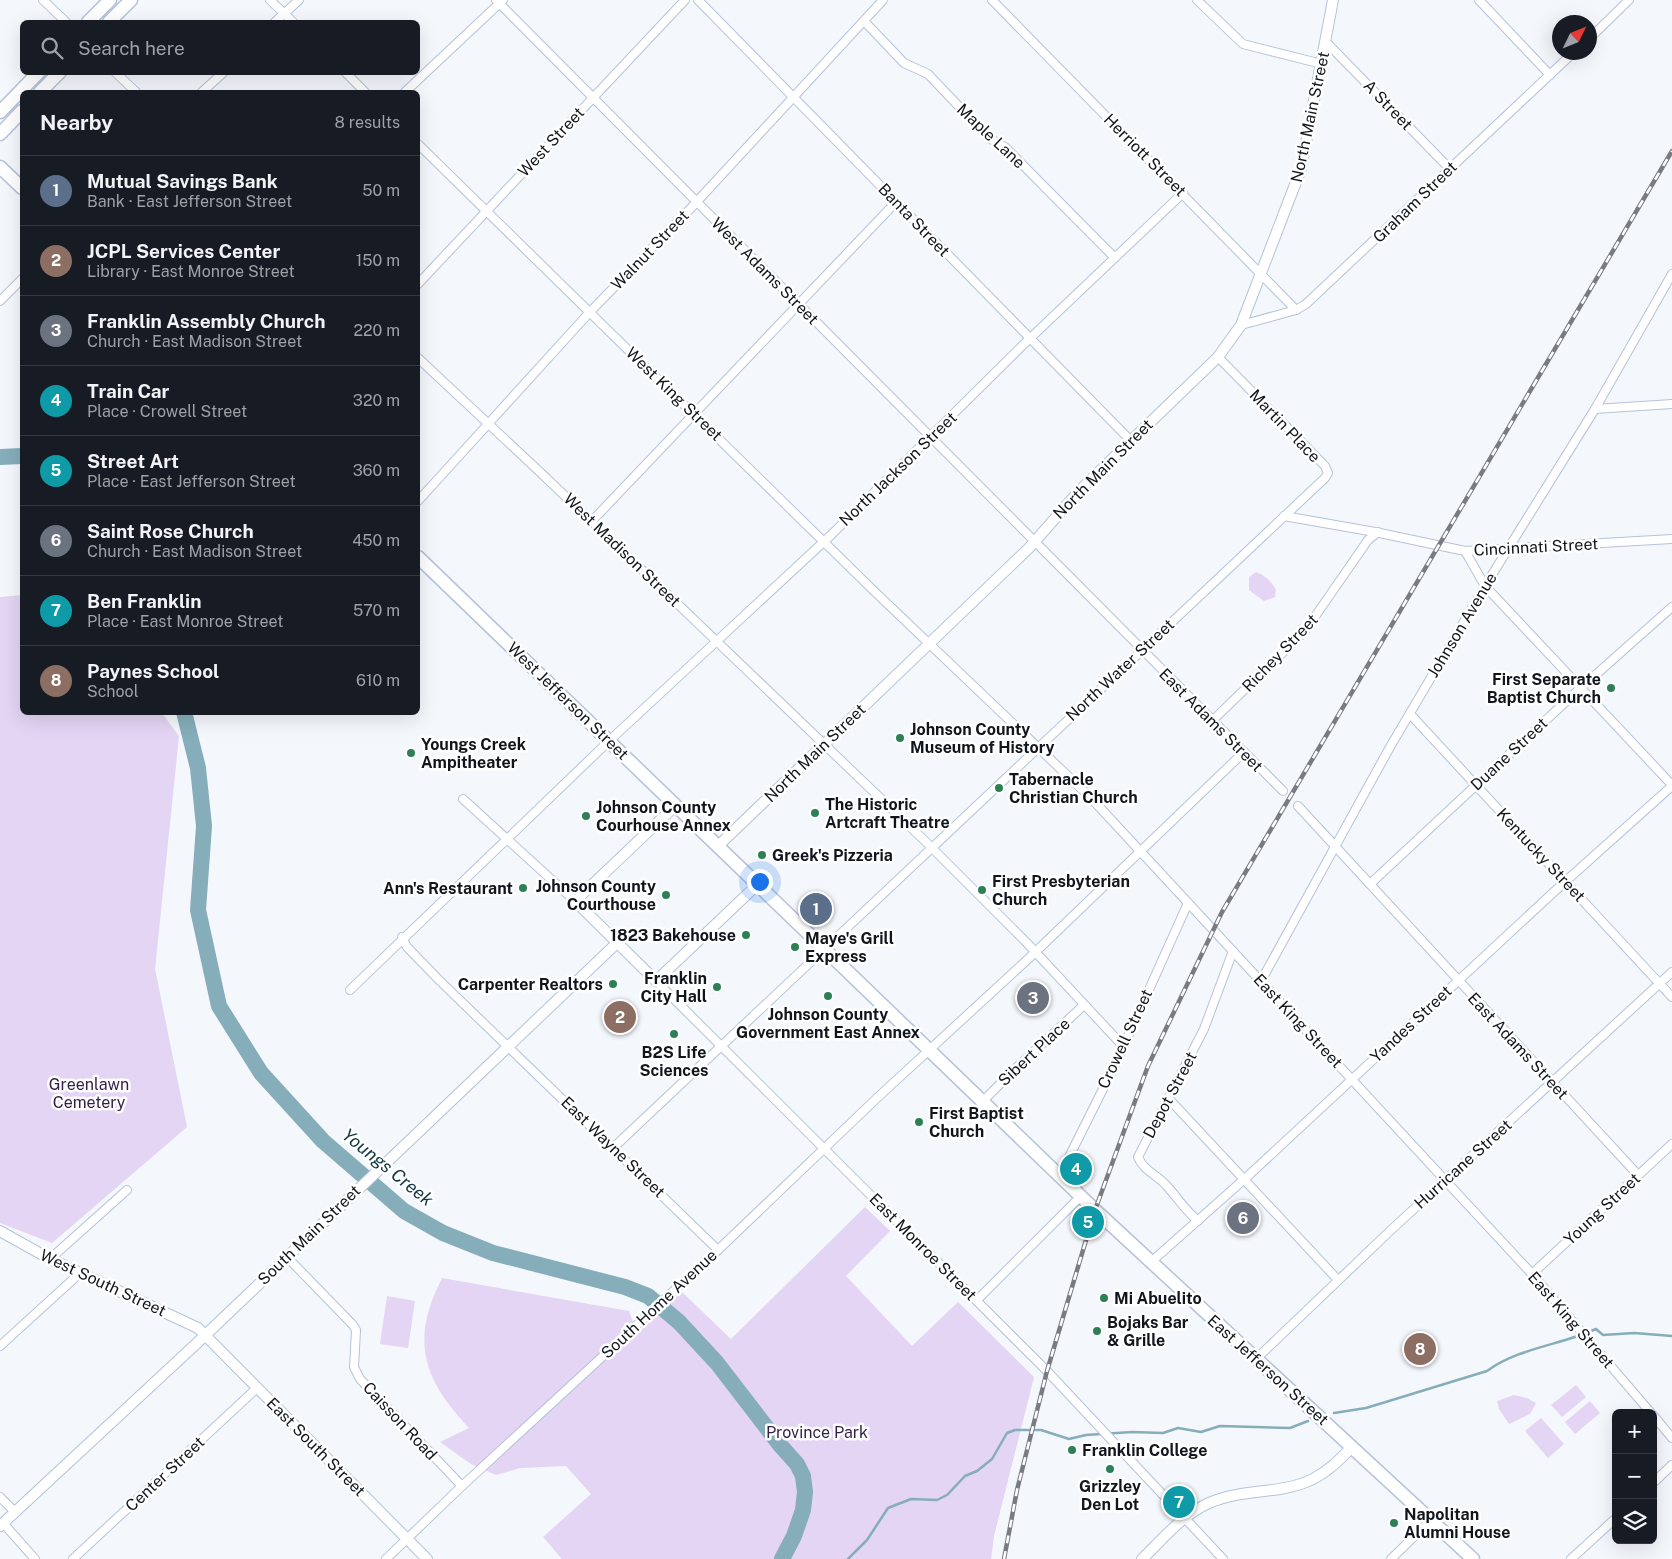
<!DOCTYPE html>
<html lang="en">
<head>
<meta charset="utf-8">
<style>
	body { margin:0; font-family:"Public Sans",sans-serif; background:#20242c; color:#f1f3f6 }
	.controls { position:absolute; right:15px; bottom:15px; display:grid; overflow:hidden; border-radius:8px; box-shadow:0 5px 20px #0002 }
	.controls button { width:45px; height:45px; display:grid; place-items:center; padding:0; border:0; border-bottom:1px solid #363941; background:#171b24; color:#f1f3f6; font:25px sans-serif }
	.compass { position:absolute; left:1552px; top:15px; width:45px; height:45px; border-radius:50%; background:#171b24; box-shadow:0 5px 20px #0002; rotate:47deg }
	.you { position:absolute; left:759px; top:881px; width:18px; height:18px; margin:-12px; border:4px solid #fff; border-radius:50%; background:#1a73e8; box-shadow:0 0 0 8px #1a73e833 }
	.badge { display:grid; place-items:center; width:32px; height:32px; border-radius:50%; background:#0f766e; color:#fff; font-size:16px; font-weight:700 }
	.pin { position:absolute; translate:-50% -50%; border:2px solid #fff; box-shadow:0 1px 5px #0006 }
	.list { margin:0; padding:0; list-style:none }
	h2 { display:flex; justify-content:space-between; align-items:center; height:65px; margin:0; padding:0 20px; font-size:21px }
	h2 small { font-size:16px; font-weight:400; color:#9ea1a6 }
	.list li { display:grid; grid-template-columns:32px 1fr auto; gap:15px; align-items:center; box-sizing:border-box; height:70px; padding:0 20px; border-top:1px solid #363941 }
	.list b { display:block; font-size:19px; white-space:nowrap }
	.list p { margin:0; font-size:16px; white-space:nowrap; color:#9ea1a6 }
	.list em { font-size:16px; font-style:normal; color:#9ea1a6 }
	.icon { flex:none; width:28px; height:28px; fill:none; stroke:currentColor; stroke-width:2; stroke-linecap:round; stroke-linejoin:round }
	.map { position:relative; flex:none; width:1672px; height:1559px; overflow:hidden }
	.search { position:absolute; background:#171b24; box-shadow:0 5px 20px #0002; left:20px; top:20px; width:400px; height:55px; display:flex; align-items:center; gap:12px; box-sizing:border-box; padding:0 18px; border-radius:8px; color:#9ea1a6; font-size:19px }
	.panel { position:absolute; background:#171b24; box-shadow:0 5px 20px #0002; left:20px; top:90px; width:400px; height:625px; border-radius:8px }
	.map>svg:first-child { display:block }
	.green { fill:#e3d5f3 }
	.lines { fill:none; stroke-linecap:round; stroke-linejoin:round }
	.stream { stroke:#86adba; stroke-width:2.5 }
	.river { stroke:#86adba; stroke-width:16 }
	.minor-casing { stroke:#b6c2da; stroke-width:10 }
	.tertiary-casing { stroke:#b6c2da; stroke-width:12 }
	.primary-casing { stroke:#b6c2da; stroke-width:15 }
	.minor { stroke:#fff; stroke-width:8 }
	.tertiary { stroke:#fff; stroke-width:10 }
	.primary { stroke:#fff; stroke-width:12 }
	.rail-casing { stroke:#787b82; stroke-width:4.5 }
	.rail { stroke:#fff; stroke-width:2.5; stroke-dasharray:8; stroke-linecap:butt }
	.poi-dot { fill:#2c8053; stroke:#fff; stroke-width:2 }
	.labels { text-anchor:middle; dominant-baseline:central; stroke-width:5; stroke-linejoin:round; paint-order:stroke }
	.street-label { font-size:16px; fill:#11151d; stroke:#fff }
	.poi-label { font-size:16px; font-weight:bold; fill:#11151d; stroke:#fff; text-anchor:start }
	.park-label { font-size:16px; fill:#331e47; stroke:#fff }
	.water-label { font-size:18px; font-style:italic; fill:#133843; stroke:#fff }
</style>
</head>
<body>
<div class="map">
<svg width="1672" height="1559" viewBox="0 0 1672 1559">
	<rect width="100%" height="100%" fill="#f4f7fc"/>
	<!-- green -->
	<g class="green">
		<path d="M1256,572C1265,575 1272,582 1276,590L1275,597L1264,601L1249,590V577Z"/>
		<polygon points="22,595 22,712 162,713 179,736 155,969 187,1127 52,1243 0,1223 0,597"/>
		<path d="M865,1207L890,1231L846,1276L912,1346L958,1302L1034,1377L994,1536L991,1559H562L543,1537L591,1494L566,1466L520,1468L496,1475L471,1464L440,1442L469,1428C423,1379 410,1341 442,1278L629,1311L637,1334L682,1292L731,1339Z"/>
		<polygon points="387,1296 415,1301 408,1348 380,1344"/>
		<polygon points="1576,1385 1586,1397 1562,1417 1551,1405"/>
		<polygon points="1514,1395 1527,1398 1536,1403 1530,1414 1509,1424 1499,1409 1497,1401"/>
		<polygon points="1590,1401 1600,1413 1575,1434 1565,1422"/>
		<polygon points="1541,1418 1564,1444 1548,1458 1525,1431"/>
	</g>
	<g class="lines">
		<!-- stream -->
		<g class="stream">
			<path d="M1334,1413L1366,1408L1487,1371C1518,1348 1561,1345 1596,1329L1603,1335L1634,1333L1672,1336"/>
			<polyline points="848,1559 867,1540 888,1508 911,1499 937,1500 947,1495 965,1476 977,1471 992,1459 1007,1433 1015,1430 1041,1430 1069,1439 1086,1435 1132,1432 1163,1433 1178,1428 1201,1432 1220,1426 1290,1428 1308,1421"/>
		</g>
		<!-- river -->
		<g class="river">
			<polyline points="0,457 22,456"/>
			<polyline points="184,712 198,768 204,826 198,910 219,1006 261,1073 323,1141 404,1211 443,1233 493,1253 625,1287 648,1296 679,1322 717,1363 780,1445 797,1464 803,1476 805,1492 803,1510 794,1536 782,1559"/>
		</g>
		<!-- minor casing -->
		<g class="minor-casing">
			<g id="minor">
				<polyline points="43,0 66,22"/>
				<polyline points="270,0 293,22"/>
				<polyline points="496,0 1283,791"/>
				<polyline points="698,0 1131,441"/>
				<polyline points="992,0 1296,310"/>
				<polyline points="1197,0 1243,44 1322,64"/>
				<polyline points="1479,0 1550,75"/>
				<polyline points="864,21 904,63 928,74 989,138 1005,147 1115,258"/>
				<polyline points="275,22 299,0"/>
				<polyline points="1590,38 1629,0"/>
				<polyline points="1326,42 1450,169"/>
				<polyline points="115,72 136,92"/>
				<polyline points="345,72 365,92"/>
				<polyline points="202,92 224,72"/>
				<polyline points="405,92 503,0"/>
				<polyline points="418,144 874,591 1091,798 1532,1274 1651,1413"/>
				<polyline points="418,284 685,0"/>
				<polyline points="0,301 22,279"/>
				<polyline points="1241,325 1296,310 1306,304 1574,52"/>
				<polyline points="418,358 541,473 924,840 1027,943 1123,1046"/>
				<polyline points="1595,409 1672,404"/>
				<polyline points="418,501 589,313 691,208 883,0"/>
				<polyline points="1284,516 1375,532 1465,551 1672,539"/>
				<polyline points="591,522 896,202"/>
				<polyline points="1465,551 1485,586 1672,785"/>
				<polyline points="1410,714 1672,997"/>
				<polyline points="1212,721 1305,631 1368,540 1378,532"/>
				<polyline points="463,799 575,901"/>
				<polyline points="1298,806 1638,1175"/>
				<polyline points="1370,884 1574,694 1672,607"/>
				<polyline points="402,937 407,947 438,979 718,1250"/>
				<polyline points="656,981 1047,1371 1223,1559"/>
				<polyline points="1261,981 1390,747 1485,586 1595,409 1672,274"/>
				<polyline points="350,990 609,741 830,536 1023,345 1183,193"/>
				<polyline points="1169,1099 1338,1280"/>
				<polyline points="984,1100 1015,1069 1084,1005"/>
				<polyline points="614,1147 1325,478 1328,473 1325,466 1218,357"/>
				<polyline points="1060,1175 1116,1063 1188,903"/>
				<path d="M1198,1221C1185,1210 1177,1197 1166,1185C1157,1175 1143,1170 1138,1157L1204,1029L1233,951"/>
				<polyline points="286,1256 353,1325 356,1330 354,1367 360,1379 462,1486"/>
				<polyline points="50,1259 127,1190"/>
				<polyline points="1151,1262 1249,1175 1557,889 1672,786"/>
				<polyline points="1532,1274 1672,1144"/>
				<polyline points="977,1300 1081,1196"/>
				<polyline points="0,1346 80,1273"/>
				<polyline points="1256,1359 1391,1230 1672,972"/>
				<polyline points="1653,1415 1672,1438"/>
				<polyline points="1653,1483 1672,1465"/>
				<polyline points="0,1497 15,1512"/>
				<polyline points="3,1523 35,1559"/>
				<polyline points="73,1559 257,1388"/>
				<polyline points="386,1559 462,1486 718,1250 877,1098 1027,960 1243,753"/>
				<polyline points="1391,1559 1431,1520"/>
				<polyline points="1571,1559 1616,1518"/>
			</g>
		</g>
		<!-- tertiary casing -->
		<g class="tertiary-casing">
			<g id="tertiary">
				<polyline points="675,806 575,901 656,981 758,884"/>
				<polyline points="718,846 1029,548 1080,490 1218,357 1241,325 1301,169 1333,0"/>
				<polyline points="0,1231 50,1259 198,1328 427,1559"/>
				<polyline points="0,1526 196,1344 618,942"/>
				<path d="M1142,1559C1163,1539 1182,1515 1209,1503C1242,1488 1281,1495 1313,1479C1329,1471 1340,1459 1352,1447"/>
			</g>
		</g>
		<!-- primary casing -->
		<g class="primary-casing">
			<g id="primary">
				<polyline points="88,22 110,0"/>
				<polyline points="109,22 131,0"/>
				<polyline points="40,92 60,72"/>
				<polyline points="0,112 39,72"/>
				<polyline points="0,134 22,111"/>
				<polyline points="0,167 22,188"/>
				<polyline points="418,557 1095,1210 1473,1559"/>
			</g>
		</g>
		<!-- minor -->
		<use href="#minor" class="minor"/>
		<!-- tertiary -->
		<use href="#tertiary" class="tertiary"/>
		<!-- primary -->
		<use href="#primary" class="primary"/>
		<!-- rail casing -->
		<g class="rail-casing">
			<polyline id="rail" points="1004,1559 1017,1490 1047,1371 1095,1210 1148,1066 1222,912 1672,151"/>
		</g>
		<!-- rail -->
		<use href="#rail" class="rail"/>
	</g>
	<!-- markers -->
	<g class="poi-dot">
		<circle cx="1611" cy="688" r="5"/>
		<circle cx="900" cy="738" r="5"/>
		<circle cx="411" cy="753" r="5"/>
		<circle cx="999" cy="788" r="5"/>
		<circle cx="815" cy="813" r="5"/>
		<circle cx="586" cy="816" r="5"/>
		<circle cx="762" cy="855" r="5"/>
		<circle cx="523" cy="888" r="5"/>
		<circle cx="982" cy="890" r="5"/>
		<circle cx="666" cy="895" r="5"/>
		<circle cx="746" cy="935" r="5"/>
		<circle cx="795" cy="947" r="5"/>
		<circle cx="613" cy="984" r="5"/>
		<circle cx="717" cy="987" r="5"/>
		<circle cx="828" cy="996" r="5"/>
		<circle cx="674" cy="1034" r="5"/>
		<circle cx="919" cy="1122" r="5"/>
		<circle cx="1104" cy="1298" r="5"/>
		<circle cx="1097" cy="1331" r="5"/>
		<circle cx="1072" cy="1450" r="5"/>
		<circle cx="1110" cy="1469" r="5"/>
		<circle cx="1394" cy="1523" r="5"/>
	</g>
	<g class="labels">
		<!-- street labels -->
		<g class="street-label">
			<text transform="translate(1388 105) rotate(46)">A Street</text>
			<text transform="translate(1310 117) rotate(-78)">North Main Street</text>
			<text transform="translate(991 136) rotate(43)">Maple Lane</text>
			<text transform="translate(551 142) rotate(-47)">West Street</text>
			<text transform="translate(1145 155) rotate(45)">Herriott Street</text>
			<text transform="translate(1415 202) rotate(-44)">Graham Street</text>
			<text transform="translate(914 220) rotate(46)">Banta Street</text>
			<text transform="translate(650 250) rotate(-46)">Walnut Street</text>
			<text transform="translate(765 271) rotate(45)">West Adams Street</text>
			<text transform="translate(674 394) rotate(44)">West King Street</text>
			<text transform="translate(1285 426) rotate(46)">Martin Place</text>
			<text transform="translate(898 469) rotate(-44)">North Jackson Street</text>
			<text transform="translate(1103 469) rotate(-45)">North Main Street</text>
			<text transform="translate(1536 547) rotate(-3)">Cincinnati Street</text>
			<text transform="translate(622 550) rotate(44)">West Madison Street</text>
			<text transform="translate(1462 625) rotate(-59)">Johnson Avenue</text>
			<text transform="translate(1280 653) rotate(-46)">Richey Street</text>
			<text transform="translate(1120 670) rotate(-43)">North Water Street</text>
			<text transform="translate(568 701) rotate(44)">West Jefferson Street</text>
			<text transform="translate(1211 720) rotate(45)">East Adams Street</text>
			<text transform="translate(815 753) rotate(-44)">North Main Street</text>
			<text transform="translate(1509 754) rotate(-43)">Duane Street</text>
			<text transform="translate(1541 855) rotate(47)">Kentucky Street</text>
			<text transform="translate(1298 1021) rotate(47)">East King Street</text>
			<text transform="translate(1411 1024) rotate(-43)">Yandes Street</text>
			<text transform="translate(1125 1039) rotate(-65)">Crowell Street</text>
			<text transform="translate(1518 1046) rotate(47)">East Adams Street</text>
			<text transform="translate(1034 1052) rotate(-43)">Sibert Place</text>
			<text transform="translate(1170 1095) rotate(-62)">Depot Street</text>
			<text transform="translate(613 1147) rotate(44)">East Wayne Street</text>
			<text transform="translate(1463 1164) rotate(-42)">Hurricane Street</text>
			<text transform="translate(1602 1209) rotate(-43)">Young Street</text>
			<text transform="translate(309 1235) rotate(-44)">South Main Street</text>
			<text transform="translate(923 1247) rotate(45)">East Monroe Street</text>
			<text transform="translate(103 1283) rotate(25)">West South Street</text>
			<text transform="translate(659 1304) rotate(-43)">South Home Avenue</text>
			<text transform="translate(1571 1320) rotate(49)">East King Street</text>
			<text transform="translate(1268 1370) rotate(42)">East Jefferson Street</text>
			<text transform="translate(400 1421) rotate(47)">Caisson Road</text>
			<text transform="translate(316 1447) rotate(45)">East South Street</text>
			<text transform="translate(165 1474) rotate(-43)">Center Street</text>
		</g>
		<!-- poi labels -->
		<g class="poi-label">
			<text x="1601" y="679" text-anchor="end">First Separate<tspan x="1601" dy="18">Baptist Church</tspan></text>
			<text x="910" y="729">Johnson County<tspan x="910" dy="18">Museum of History</tspan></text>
			<text x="421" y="744">Youngs Creek<tspan x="421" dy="18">Ampitheater</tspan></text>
			<text x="1009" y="779">Tabernacle<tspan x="1009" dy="18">Christian Church</tspan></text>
			<text x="825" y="804">The Historic<tspan x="825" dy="18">Artcraft Theatre</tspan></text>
			<text x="596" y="807">Johnson County<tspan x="596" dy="18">Courhouse Annex</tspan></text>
			<text x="772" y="855">Greek's Pizzeria</text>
			<text x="992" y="881">First Presbyterian<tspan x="992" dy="18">Church</tspan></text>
			<text x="656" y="886" text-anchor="end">Johnson County<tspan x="656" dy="18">Courthouse</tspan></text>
			<text x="513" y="888" text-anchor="end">Ann's Restaurant</text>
			<text x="736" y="935" text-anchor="end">1823 Bakehouse</text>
			<text x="805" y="938">Maye's Grill<tspan x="805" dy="18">Express</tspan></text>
			<text x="707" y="978" text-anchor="end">Franklin<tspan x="707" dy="18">City Hall</tspan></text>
			<text x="603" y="984" text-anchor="end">Carpenter Realtors</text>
			<text x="828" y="1014" text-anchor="middle">Johnson County<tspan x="828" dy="18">Government East Annex</tspan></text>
			<text x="674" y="1052" text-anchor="middle">B2S Life<tspan x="674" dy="18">Sciences</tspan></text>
			<text x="929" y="1113">First Baptist<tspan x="929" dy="18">Church</tspan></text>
			<text x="1114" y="1298">Mi Abuelito</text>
			<text x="1107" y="1322">Bojaks Bar<tspan x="1107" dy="18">&amp; Grille</tspan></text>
			<text x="1082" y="1450">Franklin College</text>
			<text x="1110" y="1486" text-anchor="middle">Grizzley<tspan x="1110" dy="18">Den Lot</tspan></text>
			<text x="1404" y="1514">Napolitan<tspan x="1404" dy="18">Alumni House</tspan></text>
		</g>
		<!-- park labels -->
		<g class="park-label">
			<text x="89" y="1084">Greenlawn<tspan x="89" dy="18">Cemetery</tspan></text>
			<text x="817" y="1432">Province Park</text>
		</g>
		<!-- water labels -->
		<g class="water-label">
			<text transform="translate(388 1167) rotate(39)">Youngs Creek</text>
		</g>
	</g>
</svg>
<div class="controls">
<button>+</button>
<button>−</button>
<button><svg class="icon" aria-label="layers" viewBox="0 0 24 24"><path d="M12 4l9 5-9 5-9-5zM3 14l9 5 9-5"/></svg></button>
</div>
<svg class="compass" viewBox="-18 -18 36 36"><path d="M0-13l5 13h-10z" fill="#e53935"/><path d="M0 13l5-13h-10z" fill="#9ea1a6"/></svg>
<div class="you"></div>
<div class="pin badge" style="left:816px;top:909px;background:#5c6f8a">1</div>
<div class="pin badge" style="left:620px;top:1017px;background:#8d6e63">2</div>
<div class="pin badge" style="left:1033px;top:998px;background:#6b7280">3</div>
<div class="pin badge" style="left:1076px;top:1169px;background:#0f9aa8">4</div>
<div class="pin badge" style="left:1088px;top:1222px;background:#0f9aa8">5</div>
<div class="pin badge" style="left:1243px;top:1218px;background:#6b7280">6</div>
<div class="pin badge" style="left:1179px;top:1502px;background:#0f9aa8">7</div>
<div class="pin badge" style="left:1420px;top:1349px;background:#8d6e63">8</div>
<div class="search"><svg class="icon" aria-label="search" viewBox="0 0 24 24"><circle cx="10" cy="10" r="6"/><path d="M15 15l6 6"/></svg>Search here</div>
<section class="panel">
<h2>Nearby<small>8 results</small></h2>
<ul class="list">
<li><span class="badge" style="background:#5c6f8a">1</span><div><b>Mutual Savings Bank</b><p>Bank · East Jefferson Street</p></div><em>50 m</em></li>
<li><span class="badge" style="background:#8d6e63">2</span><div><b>JCPL Services Center</b><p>Library · East Monroe Street</p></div><em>150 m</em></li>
<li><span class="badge" style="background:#6b7280">3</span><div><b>Franklin Assembly Church</b><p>Church · East Madison Street</p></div><em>220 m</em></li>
<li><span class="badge" style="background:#0f9aa8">4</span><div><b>Train Car</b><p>Place · Crowell Street</p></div><em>320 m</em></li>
<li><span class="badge" style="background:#0f9aa8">5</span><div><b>Street Art</b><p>Place · East Jefferson Street</p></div><em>360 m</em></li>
<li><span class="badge" style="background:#6b7280">6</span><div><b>Saint Rose Church</b><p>Church · East Madison Street</p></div><em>450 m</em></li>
<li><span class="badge" style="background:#0f9aa8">7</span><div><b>Ben Franklin</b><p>Place · East Monroe Street</p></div><em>570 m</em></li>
<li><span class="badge" style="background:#8d6e63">8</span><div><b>Paynes School</b><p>School</p></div><em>610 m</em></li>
</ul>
</section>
</div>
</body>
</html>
